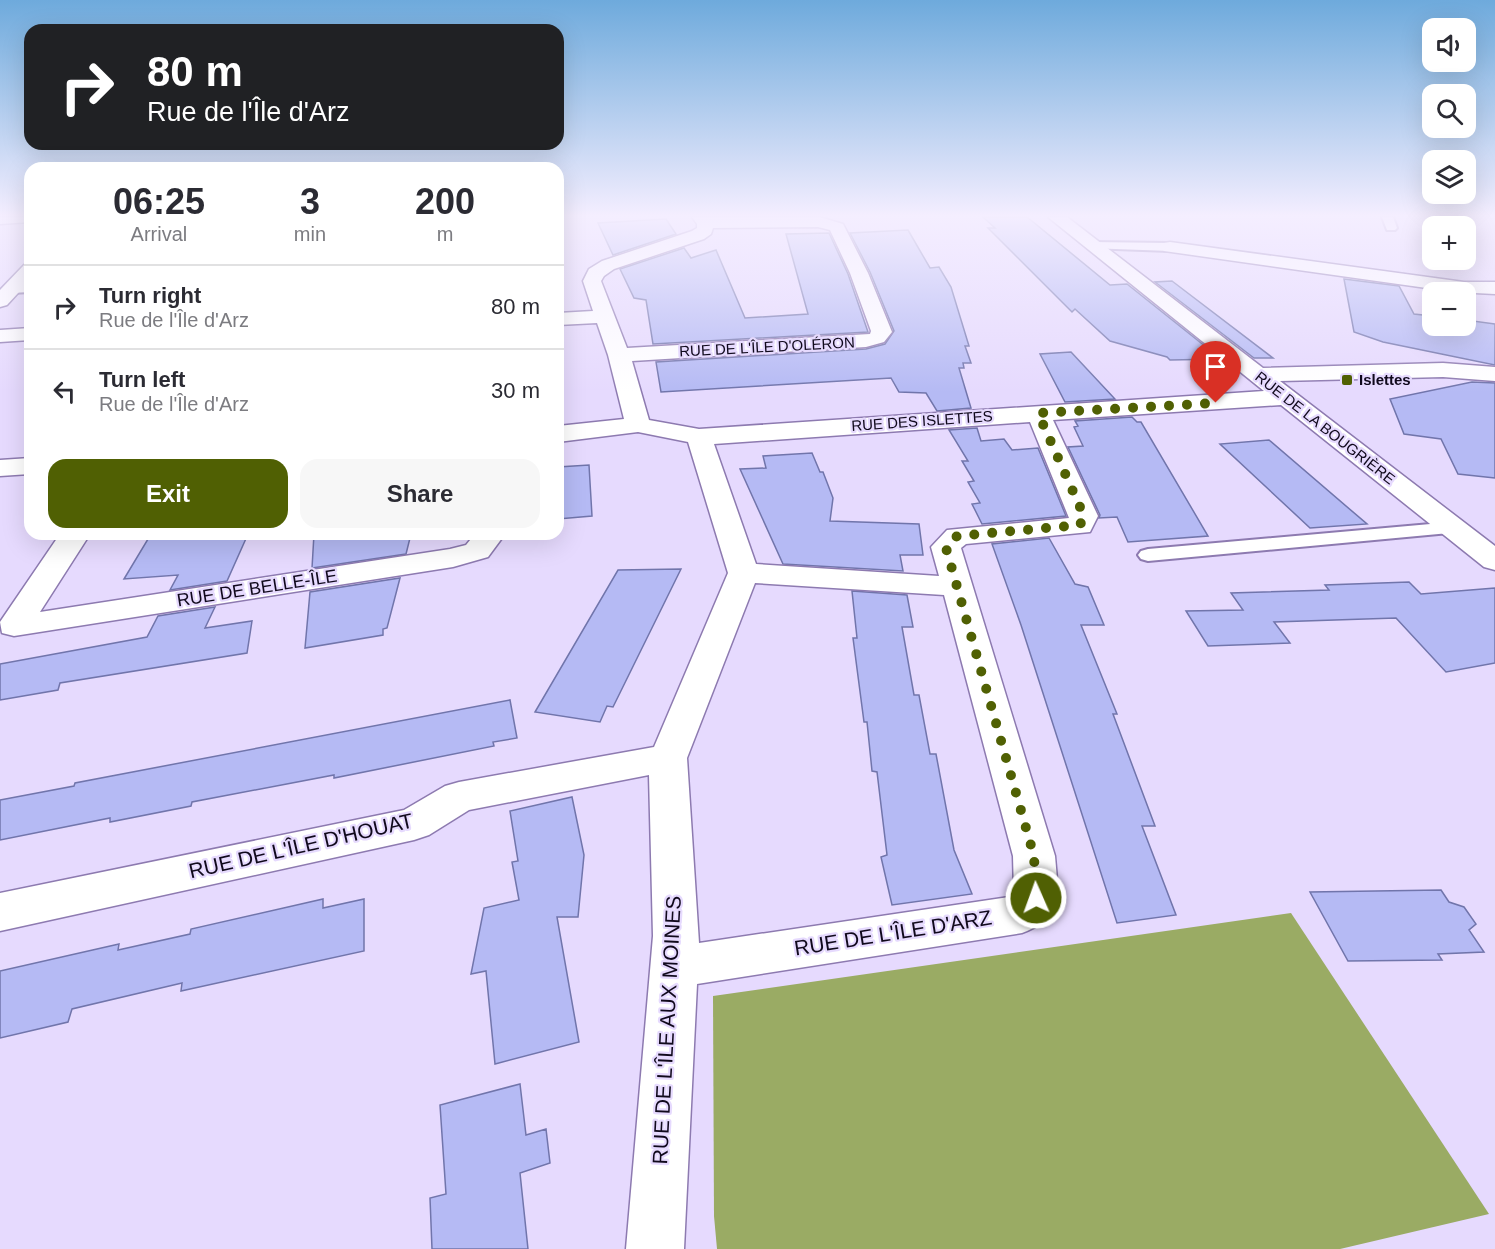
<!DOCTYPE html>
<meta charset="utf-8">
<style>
:root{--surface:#fff;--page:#f7f7f7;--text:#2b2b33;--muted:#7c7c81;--line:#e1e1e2;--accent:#506003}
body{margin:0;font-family:Arial,sans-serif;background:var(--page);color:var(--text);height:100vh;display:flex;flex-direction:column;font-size:22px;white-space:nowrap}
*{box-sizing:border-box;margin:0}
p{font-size:20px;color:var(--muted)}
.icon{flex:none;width:33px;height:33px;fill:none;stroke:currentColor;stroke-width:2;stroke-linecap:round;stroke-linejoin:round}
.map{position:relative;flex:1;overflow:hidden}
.details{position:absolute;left:24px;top:162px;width:540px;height:378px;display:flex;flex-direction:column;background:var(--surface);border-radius:18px;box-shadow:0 6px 24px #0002}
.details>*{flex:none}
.guide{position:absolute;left:24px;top:24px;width:540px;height:126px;border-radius:18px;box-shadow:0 6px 24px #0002;background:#202124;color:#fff;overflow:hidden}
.tools{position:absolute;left:1422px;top:18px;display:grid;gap:12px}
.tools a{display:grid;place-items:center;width:54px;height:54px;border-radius:12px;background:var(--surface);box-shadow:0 6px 24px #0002;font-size:30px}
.pin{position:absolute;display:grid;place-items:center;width:51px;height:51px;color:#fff;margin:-62px -26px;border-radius:50% 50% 50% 0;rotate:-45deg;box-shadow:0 0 6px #0007}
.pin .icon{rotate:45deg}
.me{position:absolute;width:66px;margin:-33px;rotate:358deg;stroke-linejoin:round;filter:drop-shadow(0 0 4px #0008)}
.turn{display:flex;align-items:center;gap:21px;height:126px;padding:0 24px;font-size:27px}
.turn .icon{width:78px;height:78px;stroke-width:2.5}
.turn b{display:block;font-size:42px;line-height:51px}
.eta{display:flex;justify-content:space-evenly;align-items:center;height:102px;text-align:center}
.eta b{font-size:36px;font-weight:600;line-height:42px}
.action{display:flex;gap:12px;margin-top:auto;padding:12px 24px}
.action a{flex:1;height:69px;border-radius:18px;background:var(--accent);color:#fff;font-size:24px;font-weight:600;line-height:69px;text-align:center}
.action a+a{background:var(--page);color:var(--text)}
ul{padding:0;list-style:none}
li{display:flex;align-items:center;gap:18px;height:84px;padding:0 24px;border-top:2px solid var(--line)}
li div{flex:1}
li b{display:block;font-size:22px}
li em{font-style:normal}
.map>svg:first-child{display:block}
.forest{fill:#9aab64}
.building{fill:#b5baf4;stroke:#7175ab;stroke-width:1.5}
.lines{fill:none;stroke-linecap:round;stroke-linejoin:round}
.service-casing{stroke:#8d7ab0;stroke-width:4}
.minor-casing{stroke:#8d7ab0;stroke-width:3}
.service{fill:#fff;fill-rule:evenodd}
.minor{fill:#fff;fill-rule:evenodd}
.route{stroke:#506003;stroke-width:10;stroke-dasharray:0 18}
.poi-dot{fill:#506003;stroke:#e6dafe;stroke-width:2}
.labels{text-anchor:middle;stroke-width:4.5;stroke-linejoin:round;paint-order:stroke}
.far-street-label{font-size:15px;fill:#10091c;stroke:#e6dafe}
.far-poi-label{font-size:15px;font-weight:bold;fill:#10091c;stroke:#e6dafe;text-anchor:start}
.street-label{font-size:18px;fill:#10091c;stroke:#e6dafe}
.near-street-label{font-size:21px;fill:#10091c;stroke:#e6dafe}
</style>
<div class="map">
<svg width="1495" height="1249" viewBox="0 0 1495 1249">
<rect width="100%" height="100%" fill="#e6dafe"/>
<path class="forest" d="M 1291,913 L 1489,1214 L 1340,1249 L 717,1249 L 714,1216 L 713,996 Z"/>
<path class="building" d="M 983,217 L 1027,217 L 1110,285 L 1127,284 L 1221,359 L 1170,360 L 1167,357 L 1110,341 L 1075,309 L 1072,312 L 988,228 L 995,228 Z
M 666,219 L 676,234 L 613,255 L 598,223 Z
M 908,230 L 930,268 L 939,267 L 951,287 L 969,346 L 965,346 L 971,363 L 963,363 L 964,368 L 959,368 L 971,408 L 937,411 L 926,393 L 899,392 L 891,378 L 661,392 L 656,362 L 866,349 L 885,344 L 894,331 L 870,272 L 850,233 Z
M 829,233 L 848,274 L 868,332 L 653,344 L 646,300 L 634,298 L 620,269 L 684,248 L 691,258 L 716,250 L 745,318 L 808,314 L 786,234 Z
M 1344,279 L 1399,286 L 1414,314 L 1432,316 L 1432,326 L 1466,326 L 1466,320 L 1495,324 L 1495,365 L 1383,342 L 1354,332 Z
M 1172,281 L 1273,358 L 1254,358 L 1155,282 Z
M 1071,352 L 1115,399 L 1065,402 L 1040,354 Z
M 1472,382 L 1495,383 L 1495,478 L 1458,474 L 1441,439 L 1404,434 L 1390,399 Z
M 1132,417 L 1137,422 L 1141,422 L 1208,536 L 1128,542 L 1117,517 L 1099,518 L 1100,515 L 1068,447 L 1083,446 L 1074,427 L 1078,426 L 1075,421 Z
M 977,428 L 981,441 L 1004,439 L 1012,450 L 1038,448 L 1066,516 L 982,524 L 972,504 L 980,503 L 968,482 L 974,481 L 962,461 L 968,461 L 949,430 Z
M 1269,440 L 1367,524 L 1310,528 L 1220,444 Z
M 812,453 L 820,472 L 823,472 L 833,498 L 830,521 L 919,524 L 923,555 L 900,555 L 903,571 L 783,564 L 740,469 L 766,468 L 763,456 Z
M 589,465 L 592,516 L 558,519 L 558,467 Z
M 151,534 L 248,534 L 227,581 L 170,590 L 178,575 L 124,579 Z
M 314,534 L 411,534 L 406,554 L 312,568 Z
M 1049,538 L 1075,584 L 1088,587 L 1104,625 L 1081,625 L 1117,714 L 1113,714 L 1155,826 L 1142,826 L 1176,915 L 1117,923 L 1021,625 L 992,544 Z
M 681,569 L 613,707 L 607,706 L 600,722 L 535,712 L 618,570 Z
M 400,578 L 387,628 L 383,629 L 383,635 L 305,648 L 310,592 Z
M 1409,582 L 1421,594 L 1495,588 L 1495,663 L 1446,672 L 1396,618 L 1274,622 L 1290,643 L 1208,646 L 1186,611 L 1243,610 L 1231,593 L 1329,590 L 1325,585 Z
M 852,591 L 907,595 L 913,627 L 902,627 L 914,695 L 919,695 L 930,754 L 936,754 L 954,850 L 972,894 L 892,905 L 881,857 L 887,855 L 877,772 L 872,771 L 867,722 L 864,722 L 853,638 L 857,638 Z
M 215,607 L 205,628 L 252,621 L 247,653 L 60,683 L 58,690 L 0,700 L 0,664 L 147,637 L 158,616 Z
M 510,700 L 517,738 L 493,742 L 494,746 L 334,778 L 334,775 L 192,802 L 191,806 L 110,822 L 110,818 L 0,840 L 0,800 L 74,786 L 75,783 Z
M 572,797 L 584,855 L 578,917 L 557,917 L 579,1042 L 495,1064 L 486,971 L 471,974 L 484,908 L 519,900 L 512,862 L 518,861 L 510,811 Z
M 1441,890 L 1449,902 L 1464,907 L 1476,924 L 1469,930 L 1484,952 L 1438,954 L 1442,960 L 1348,961 L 1310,892 Z
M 323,899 L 323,908 L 364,899 L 364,951 L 181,991 L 182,983 L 72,1009 L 68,1022 L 0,1038 L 0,971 L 119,944 L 118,950 L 190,934 L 191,929 Z
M 520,1084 L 526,1135 L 546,1129 L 550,1163 L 520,1173 L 528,1249 L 432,1249 L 430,1198 L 446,1194 L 440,1105 Z"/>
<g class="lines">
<defs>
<path id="service" d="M 1382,217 L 1393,217 L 1397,228 L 1395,230 L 1387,230 Z
M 1092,242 L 1170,243 L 1176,247 L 1170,251 L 1088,248 L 1088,244 Z
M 30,284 L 30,292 L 11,293 L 5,289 L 11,285 Z
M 1453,522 L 1460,524 L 1463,528 L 1460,532 L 1148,561 L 1141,559 L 1138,555 L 1141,551 L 1148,549 Z"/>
<path id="minor" d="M 0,217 L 30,217 L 30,222 L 0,224 Z
M 692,217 L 819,217 L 843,224 L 868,273 L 892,332 L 884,342 L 866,347 L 632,361 L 649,420 L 699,429 L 1264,391 L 1048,217 L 1067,217 L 1263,368 L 1443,363 L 1495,367 L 1495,381 L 1443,377 L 1280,381 L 1495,546 L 1495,570 L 1484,567 L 1281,405 L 1053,420 L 1098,516 L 1090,532 L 966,544 L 961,548 L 1055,856 C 1058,893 1064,918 1022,933 L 697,984 L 684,1249 L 626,1249 L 653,936 L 649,775 L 469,810 L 429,835 L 414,840 L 0,931 L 0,893 L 404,810 L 445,786 L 459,782 L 654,747 L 728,573 L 688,442 L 638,432 L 558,442 L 558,426 L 624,419 L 608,355 L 597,323 L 558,325 L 558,313 L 593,311 L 583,281 L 589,269 L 602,261 L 692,231 L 697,228 L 697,224 ZM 818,227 L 830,230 L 850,273 L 871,331 L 870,334 L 627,348 L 601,281 L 604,276 L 614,269 L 704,239 L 711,234 L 713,228 ZM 1030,422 L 1069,518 L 947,530 L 931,547 L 939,576 L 756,564 L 714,444 ZM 755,583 L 944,595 L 1013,856 L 1014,892 L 1009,897 L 699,943 L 687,758 Z
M 1170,242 L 1464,282 L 1495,282 L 1495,294 L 1455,292 L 1164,251 L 1161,247 L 1164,243 Z
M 30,264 L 30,280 L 7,305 L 0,307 L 0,290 L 24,265 Z
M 30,328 L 30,340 L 0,342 L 0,330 Z
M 30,458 L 30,474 L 0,476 L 0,460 Z
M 60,534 L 90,534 L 40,612 L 450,549 L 466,545 L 475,534 L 505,534 L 488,557 L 453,567 L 14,636 L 2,633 L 0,622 Z"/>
</defs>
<use href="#service" class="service-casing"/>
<use href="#minor" class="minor-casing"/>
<use href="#service" class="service"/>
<use href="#minor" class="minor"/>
</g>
<linearGradient id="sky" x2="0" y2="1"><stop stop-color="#6eaadc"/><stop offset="0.55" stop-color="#f4eeff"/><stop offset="1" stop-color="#f4eeff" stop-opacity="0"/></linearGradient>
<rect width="1495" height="392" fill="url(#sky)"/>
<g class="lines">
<path class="route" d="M 1036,898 L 1034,856 L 946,548 L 957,536 L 1080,525 L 1084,516 L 1038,413 L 1216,403"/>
</g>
<rect class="poi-dot" x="1341" y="374" width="12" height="12" rx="3"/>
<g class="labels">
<g class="far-street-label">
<text transform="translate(767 347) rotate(-3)" y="5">RUE DE L'ÎLE D'OLÉRON</text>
<text transform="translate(922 421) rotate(-4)" y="5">RUE DES ISLETTES</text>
<text transform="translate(1325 428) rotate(38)" y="5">RUE DE LA BOUGRIÈRE</text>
</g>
<g class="far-poi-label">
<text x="1359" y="385">Islettes</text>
</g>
<g class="street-label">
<text transform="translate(257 588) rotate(-9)" y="6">RUE DE BELLE-ÎLE</text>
</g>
<g class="near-street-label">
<text transform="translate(301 846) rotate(-13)" y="7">RUE DE L'ÎLE D'HOUAT</text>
<text transform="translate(893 933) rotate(-9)" y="7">RUE DE L'ÎLE D'ARZ</text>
<text transform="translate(667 1030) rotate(-87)" y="7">RUE DE L'ÎLE AUX MOINES</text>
</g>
</g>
</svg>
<div class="tools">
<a><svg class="icon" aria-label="sound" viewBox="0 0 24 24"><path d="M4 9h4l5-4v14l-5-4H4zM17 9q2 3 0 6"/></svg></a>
<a><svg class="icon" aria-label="search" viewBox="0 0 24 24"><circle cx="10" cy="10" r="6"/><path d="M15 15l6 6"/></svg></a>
<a><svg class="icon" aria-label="layers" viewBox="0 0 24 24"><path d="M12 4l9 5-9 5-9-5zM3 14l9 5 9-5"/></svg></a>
<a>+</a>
<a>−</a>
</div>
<div class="pin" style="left:1216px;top:403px;background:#d93025"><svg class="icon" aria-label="arrive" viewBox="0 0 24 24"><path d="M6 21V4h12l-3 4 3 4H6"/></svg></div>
<svg class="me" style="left:1036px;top:898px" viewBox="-20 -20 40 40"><circle r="17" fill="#506003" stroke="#fff" stroke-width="3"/><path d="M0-11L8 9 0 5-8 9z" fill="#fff"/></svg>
<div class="guide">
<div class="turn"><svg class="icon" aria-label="right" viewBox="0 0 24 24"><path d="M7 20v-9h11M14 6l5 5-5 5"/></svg><div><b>80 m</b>Rue de l'Île d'Arz</div></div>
</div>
<section class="details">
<div class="eta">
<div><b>06:25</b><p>Arrival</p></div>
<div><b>3</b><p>min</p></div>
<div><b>200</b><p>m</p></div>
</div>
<ul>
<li><svg class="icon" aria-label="right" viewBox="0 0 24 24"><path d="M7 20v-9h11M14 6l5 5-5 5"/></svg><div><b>Turn right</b><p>Rue de l'Île d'Arz</p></div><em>80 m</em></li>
<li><svg class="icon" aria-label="left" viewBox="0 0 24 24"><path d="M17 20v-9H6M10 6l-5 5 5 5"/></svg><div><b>Turn left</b><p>Rue de l'Île d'Arz</p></div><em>30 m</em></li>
</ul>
<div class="action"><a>Exit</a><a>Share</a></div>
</section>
</div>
